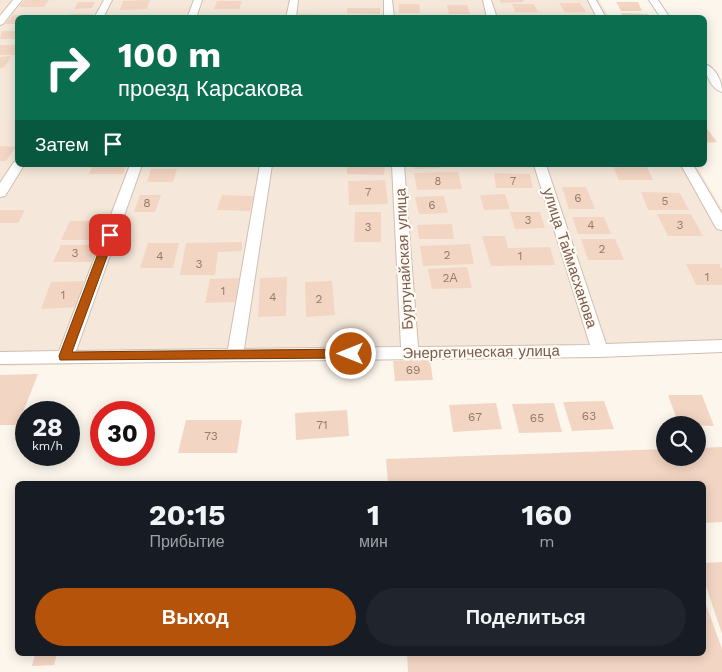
<!DOCTYPE html>
<html lang="ru">
<meta charset="utf-8">
<style>
:root{--surface:#171b24;--page:#20242c;--text:#f1f3f6;--muted:#9ea1a6;--accent:#b45309}
body{margin:0;font-family:"Work Sans",sans-serif;background:var(--page);color:var(--text);height:100vh;display:flex;flex-direction:column;font-size:19px;white-space:nowrap}
*{box-sizing:border-box;margin:0}
p{font-size:16px;color:var(--muted)}
.icon{flex:none;width:28px;height:28px;fill:none;stroke:currentColor;stroke-width:2;stroke-linecap:round;stroke-linejoin:round}
.map{position:relative;flex:1;overflow:hidden}
.sheet{position:absolute;left:15px;top:481px;width:691px;height:175px;display:flex;flex-direction:column;background:var(--surface);border-radius:8px;box-shadow:0 2px 12px #0003}
.sheet>*{flex:none}
.top-card{position:absolute;left:15px;top:15px;width:692px;height:152px;border-radius:8px;box-shadow:0 2px 12px #0003;background:#0b6e4f;color:#fff;overflow:hidden}
.buttons{position:absolute;left:656px;top:416px;display:grid;gap:10px}
.buttons a{display:grid;place-items:center;width:50px;height:50px;border-radius:50%;background:var(--surface);box-shadow:0 2px 12px #0003;font-size:25px}
.speed{position:absolute;left:15px;top:401px;display:flex;gap:10px;font-size:25px;font-weight:700;text-align:center}
.speed>*{display:grid;place-content:center;width:65px;height:65px;border-radius:50%;background:var(--surface);box-shadow:0 2px 12px #0003;line-height:1}
.speed small{font-size:12px;font-weight:400}
.speed .limit{border:8px solid #d22;background:#fff;color:#111}
.pin{position:absolute;display:grid;place-items:center;width:42px;height:42px;color:#fff;margin:-21px;border-radius:10px;box-shadow:0 2px 8px #0006}
.me{position:absolute;width:55px;margin:-28px;rotate:270deg;stroke-linejoin:round;filter:drop-shadow(0 0 4px #0008)}
.turn{display:flex;align-items:center;gap:18px;height:105px;padding:0 20px;font-size:22px}
.turn .icon{width:65px;height:65px;stroke-width:2.5}
.turn b{display:block;font-size:35px;line-height:42px}
.then{display:flex;align-items:center;height:48px;padding:0 20px;background:#0003;gap:10px;font-size:19px}
.eta{display:flex;justify-content:space-evenly;align-items:center;height:85px;text-align:center}
.eta b{font-size:30px;font-weight:700;line-height:35px}
.button{display:flex;gap:10px;margin-top:auto;padding:10px 20px}
.button a{flex:1;height:58px;border-radius:30px;background:var(--accent);color:#fff;font-size:20px;font-weight:700;line-height:58px;text-align:center}
.button a+a{background:var(--page);color:var(--text)}
.map>svg:first-child{display:block}
.residential{fill:#f5e8da}
.building{fill:#f3d5c3}
.lines{fill:none;stroke-linecap:round;stroke-linejoin:round}
.street-casing{stroke:#d1beb0;stroke-width:2}
.street{fill:#fff;fill-rule:evenodd}
.route{fill:#b45309;stroke:#753606}
.labels{text-anchor:middle;stroke-width:4.5;stroke-linejoin:round;paint-order:stroke}
.far-number-label{font-size:11px;fill:#987a6a}
.number-label{font-size:12px;fill:#987a6a}
.street-label{font-size:15px;fill:#7a5c4d;stroke:#fffaf3}
</style>
<div class="map">
<svg width="722" height="672" viewBox="0 0 722 672">
<rect width="100%" height="100%" fill="#fdf6ec"/>
<path class="residential" d="M 0,0 L 599,0 L 609,17 L 18,18 L 18,165 L 696,165 L 722,209 L 722,351 L 0,366 Z"/>
<path class="building" d="M 25,0 L 49,0 L 44,7 L 19,7 Z
M 150,0 L 147,9 L 120,10 L 123,1 Z
M 500,0 L 523,0 L 524,2 L 501,3 Z
M 217,1 L 242,1 L 239,9 L 214,9 Z
M 78,2 L 95,2 L 92,8 L 74,9 Z
M 616,2 L 638,2 L 642,11 L 621,11 Z
M 559,3 L 580,3 L 586,12 L 565,12 Z
M 399,4 L 419,4 L 420,13 L 399,13 Z
M 512,4 L 534,4 L 538,12 L 515,12 Z
M 447,5 L 467,5 L 470,14 L 449,14 Z
M 347,8 L 380,8 L 380,14 L 347,13 Z
M 621,13 L 648,14 L 650,18 L 623,18 Z
M 71,14 L 93,14 L 91,18 L 69,18 Z
M 300,14 L 329,15 L 329,18 L 300,18 Z
M 13,15 L 38,15 L 36,18 L 18,18 L 18,24 L 5,24 Z
M 164,15 L 186,15 L 185,18 L 163,18 Z
M 2,31 L 18,31 L 18,39 L 0,39 Z
M 0,45 L 18,45 L 18,55 L 0,55 Z
M 11,56 L 5,67 L 0,68 L 0,57 Z
M 705,126 L 717,142 L 705,143 Z
M 0,146 L 16,147 L 6,161 L 0,161 Z
M 93,165 L 126,165 L 123,174 L 89,174 Z
M 347,165 L 385,165 L 384,175 L 347,174 Z
M 414,165 L 440,165 L 441,168 L 415,169 Z
M 612,165 L 646,165 L 653,180 L 619,180 Z
M 151,169 L 177,169 L 173,182 L 147,182 Z
M 458,172 L 462,189 L 417,190 L 414,173 Z
M 494,173 L 530,174 L 533,188 L 496,188 Z
M 385,180 L 388,204 L 349,205 L 348,181 Z
M 562,187 L 586,187 L 595,209 L 569,209 Z
M 641,192 L 680,193 L 689,210 L 648,210 Z
M 505,194 L 510,209 L 484,210 L 480,195 Z
M 140,195 L 161,195 L 155,212 L 134,212 Z
M 222,195 L 254,196 L 250,211 L 217,210 Z
M 444,196 L 448,213 L 419,214 L 415,197 Z
M 0,210 L 25,210 L 18,223 L 0,223 Z
M 355,212 L 381,212 L 381,242 L 354,242 Z
M 510,212 L 540,212 L 545,228 L 515,229 Z
M 657,214 L 691,214 L 703,236 L 668,236 Z
M 572,217 L 604,217 L 611,234 L 578,234 Z
M 70,221 L 103,221 L 95,240 L 61,240 Z
M 452,224 L 454,239 L 419,239 L 417,225 Z
M 482,236 L 505,236 L 508,248 L 550,247 L 555,265 L 491,266 Z
M 581,239 L 615,239 L 624,260 L 588,260 Z
M 242,242 L 242,251 L 218,252 L 215,275 L 180,275 L 186,243 Z
M 148,243 L 179,243 L 173,268 L 140,268 Z
M 470,244 L 474,264 L 423,266 L 420,246 Z
M 61,245 L 97,245 L 91,262 L 53,262 Z
M 686,264 L 719,264 L 722,269 L 722,285 L 696,285 Z
M 467,267 L 472,288 L 432,289 L 428,269 Z
M 287,277 L 286,316 L 258,317 L 260,278 Z
M 239,278 L 235,302 L 205,303 L 210,279 Z
M 84,281 L 76,307 L 41,309 L 51,282 Z
M 332,281 L 335,315 L 306,317 L 305,282 Z
M 430,360 L 433,380 L 395,381 L 393,361 Z
M 38,374 L 18,425 L 0,425 L 0,375 Z
M 668,395 L 702,395 L 714,426 L 679,425 Z
M 604,401 L 614,429 L 572,431 L 563,402 Z
M 496,403 L 502,429 L 453,432 L 449,405 Z
M 554,403 L 562,432 L 519,433 L 512,404 Z
M 347,410 L 349,436 L 296,440 L 295,413 Z
M 186,420 L 242,420 L 237,453 L 178,453 Z
M 722,447 L 722,522 L 704,523 L 704,484 L 388,484 L 386,459 L 665,449 L 665,458 L 698,458 L 698,448 Z
M 722,562 L 722,634 L 704,580 L 704,563 Z
M 704,599 L 722,649 L 722,672 L 408,672 L 407,654 L 704,654 Z
M 35,654 L 57,654 L 54,665 L 32,666 Z"/>
<g class="lines">
<defs>
<path id="street" d="M 13,0 L 22,0 L 3,24 L 0,25 L 0,16 Z
M 104,0 L 112,0 L 103,18 L 94,18 Z
M 194,0 L 202,0 L 196,18 L 187,18 Z
M 290,0 L 298,0 L 296,18 L 286,18 Z
M 384,0 L 392,0 L 394,18 L 384,18 Z
M 483,0 L 491,0 L 497,18 L 487,18 Z
M 588,0 L 596,0 L 606,18 L 597,18 Z
M 649,0 L 658,0 L 670,18 L 661,18 Z
M 705,64 C 716,68 722,81 722,92 C 711,89 705,74 705,64 Z
M 18,161 L 18,165 L 24,165 L 5,196 L 0,197 L 0,183 L 14,162 Z
M 130,165 L 142,165 L 76,351 L 228,349 L 260,165 L 272,165 L 244,349 L 401,347 L 392,165 L 404,165 L 418,347 L 590,345 L 534,165 L 546,165 L 606,344 L 722,340 L 722,352 L 600,357 L 0,364 L 0,352 L 59,351 Z
M 681,165 L 693,165 L 722,214 L 722,230 L 717,229 L 715,226 Z"/>
</defs>
<use href="#street" class="street-casing"/>
<use href="#street" class="street"/>
</g>
<path class="route" d="M 110,231 L 115,235 L 72,352 L 351,349 L 357,354 L 351,358 L 60,360 L 59,356 L 105,235 Z"/>
<g class="labels">
<g class="far-number-label">
<text x="438" y="185">8</text>
<text x="513" y="185">7</text>
</g>
<g class="number-label">
<text x="368" y="196">7</text>
<text x="578" y="202">6</text>
<text x="665" y="205">5</text>
<text x="147" y="207">8</text>
<text x="432" y="209">6</text>
<text x="528" y="224">3</text>
<text x="591" y="229">4</text>
<text x="680" y="229">3</text>
<text x="368" y="231">3</text>
<text x="602" y="253">2</text>
<text x="75" y="257">3</text>
<text x="447" y="259">2</text>
<text x="160" y="260">4</text>
<text x="520" y="260">1</text>
<text x="199" y="268">3</text>
<text x="707" y="281">1</text>
<text x="450" y="282">2А</text>
<text x="223" y="295">1</text>
<text x="63" y="299">1</text>
<text x="273" y="301">4</text>
<text x="319" y="303">2</text>
<text x="413" y="374">69</text>
<text x="589" y="420">63</text>
<text x="475" y="421">67</text>
<text x="537" y="422">65</text>
<text x="322" y="429">71</text>
<text x="211" y="440">73</text>
</g>
<g class="street-label">
<text transform="translate(570 258) rotate(72)" y="5">улица Таймасханова</text>
<text transform="translate(404 259) rotate(-93)" y="5">Буртунайская улица</text>
<text transform="translate(481 352) rotate(-1)" y="5">Энергетическая улица</text>
</g>
</g>
</svg>
<div class="buttons">
<a><svg class="icon" aria-label="search" viewBox="0 0 24 24"><circle cx="10" cy="10" r="6"/><path d="M15 15l6 6"/></svg></a>
</div>
<div class="speed"><div>28<small>km/h</small></div><div class="limit">30</div></div>
<div class="pin" style="left:110px;top:235px;background:#d93025"><svg class="icon" aria-label="arrive" viewBox="0 0 24 24"><path d="M6 21V4h12l-3 4 3 4H6"/></svg></div>
<svg class="me" style="left:351px;top:354px" viewBox="-20 -20 40 40"><circle r="17" fill="#b45309" stroke="#fff" stroke-width="3"/><path d="M0-11L8 9 0 5-8 9z" fill="#fff"/></svg>
<div class="top-card">
<div class="turn"><svg class="icon" aria-label="right" viewBox="0 0 24 24"><path d="M7 20v-9h11M14 6l5 5-5 5"/></svg><div><b>100 m</b>проезд Карсакова</div></div>
<div class="then">Затем<svg class="icon" aria-label="arrive" viewBox="0 0 24 24"><path d="M6 21V4h12l-3 4 3 4H6"/></svg></div>
</div>
<section class="sheet">
<div class="eta">
<div><b>20:15</b><p>Прибытие</p></div>
<div><b>1</b><p>мин</p></div>
<div><b>160</b><p>m</p></div>
</div>
<div class="button"><a>Выход</a><a>Поделиться</a></div>
</section>
</div>
